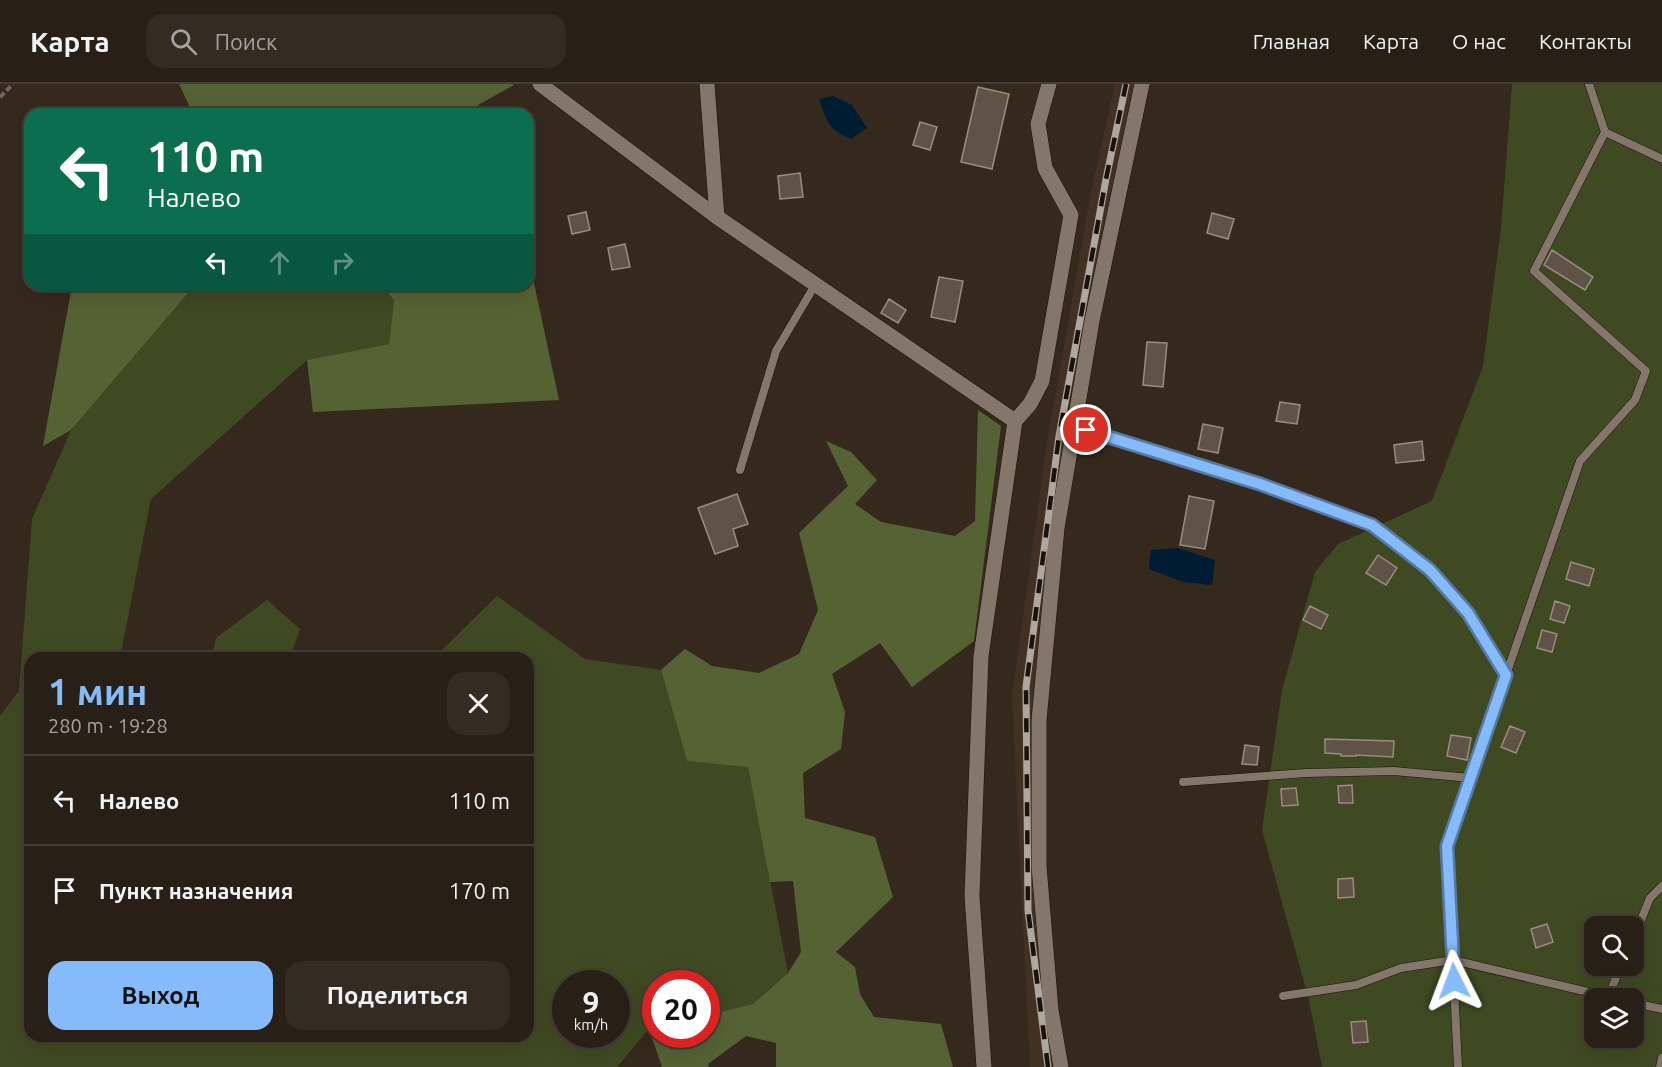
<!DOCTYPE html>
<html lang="ru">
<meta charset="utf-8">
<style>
:root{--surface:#281f16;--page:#342c23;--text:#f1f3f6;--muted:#a5a2a1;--line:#443d35;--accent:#85bbfb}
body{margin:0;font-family:Ubuntu,sans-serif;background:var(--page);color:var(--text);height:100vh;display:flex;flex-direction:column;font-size:22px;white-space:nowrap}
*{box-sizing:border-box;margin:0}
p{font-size:20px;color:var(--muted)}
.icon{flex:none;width:33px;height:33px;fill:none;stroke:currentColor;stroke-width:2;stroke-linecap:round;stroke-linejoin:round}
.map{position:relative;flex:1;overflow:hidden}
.sheet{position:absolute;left:24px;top:568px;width:510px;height:390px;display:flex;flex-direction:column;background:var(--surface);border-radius:18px;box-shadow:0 6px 24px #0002,0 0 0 2px var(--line)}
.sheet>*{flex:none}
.top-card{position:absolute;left:24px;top:24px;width:510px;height:183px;border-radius:18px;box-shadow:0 6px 24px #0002,0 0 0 2px var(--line);background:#0b6e4f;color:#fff;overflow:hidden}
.controls{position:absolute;left:1584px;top:832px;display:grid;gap:12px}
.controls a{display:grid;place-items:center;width:60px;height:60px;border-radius:12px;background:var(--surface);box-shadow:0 6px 24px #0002,0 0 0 2px var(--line);font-size:30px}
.speed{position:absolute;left:552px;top:886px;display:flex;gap:12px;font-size:30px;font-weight:700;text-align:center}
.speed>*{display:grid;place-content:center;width:78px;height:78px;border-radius:50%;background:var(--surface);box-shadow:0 6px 24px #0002,0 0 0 2px var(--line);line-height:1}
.speed small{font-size:15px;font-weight:400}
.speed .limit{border:9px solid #d22;background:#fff;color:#111}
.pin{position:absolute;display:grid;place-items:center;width:51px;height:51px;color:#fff;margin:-26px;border:3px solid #fff;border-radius:50%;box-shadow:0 2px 6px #0007}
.me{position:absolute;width:66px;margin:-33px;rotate:357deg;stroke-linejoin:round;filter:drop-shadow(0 0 4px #0008)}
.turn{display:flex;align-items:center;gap:21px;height:126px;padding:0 24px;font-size:27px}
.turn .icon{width:78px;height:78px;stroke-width:2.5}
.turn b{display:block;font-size:42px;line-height:51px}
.lanes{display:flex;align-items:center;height:57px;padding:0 24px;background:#0003;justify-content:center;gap:30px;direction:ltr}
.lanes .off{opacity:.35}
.round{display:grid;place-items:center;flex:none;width:63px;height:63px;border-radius:18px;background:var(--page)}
.overview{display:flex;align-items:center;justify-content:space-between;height:102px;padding:0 24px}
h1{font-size:36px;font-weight:700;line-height:45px;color:var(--accent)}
.action{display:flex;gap:12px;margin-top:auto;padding:12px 24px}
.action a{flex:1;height:69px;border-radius:18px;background:var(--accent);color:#111;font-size:24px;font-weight:700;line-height:69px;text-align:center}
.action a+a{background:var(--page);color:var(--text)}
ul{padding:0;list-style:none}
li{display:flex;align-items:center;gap:18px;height:90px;padding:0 24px;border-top:2px solid var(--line)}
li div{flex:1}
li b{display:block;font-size:22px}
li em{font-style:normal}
header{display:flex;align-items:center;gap:36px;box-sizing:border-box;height:84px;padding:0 30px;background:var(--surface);border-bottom:2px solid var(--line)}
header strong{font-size:28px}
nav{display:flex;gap:33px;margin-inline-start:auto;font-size:21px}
.search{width:420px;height:54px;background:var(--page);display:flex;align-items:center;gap:15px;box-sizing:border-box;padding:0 21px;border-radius:18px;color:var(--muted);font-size:22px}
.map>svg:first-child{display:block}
.built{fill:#423123}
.green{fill:#3f4a22;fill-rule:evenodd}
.forest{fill:#556334}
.water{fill:#001c32}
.building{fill:#5f5246;stroke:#9b8c7f;stroke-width:1.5}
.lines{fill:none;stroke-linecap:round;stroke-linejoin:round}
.service-casing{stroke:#1c1107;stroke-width:9}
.minor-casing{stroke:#1c1107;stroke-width:16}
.path{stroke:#72675e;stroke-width:4;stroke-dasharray:6 3;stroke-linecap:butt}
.service{stroke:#84766a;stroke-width:8}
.minor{stroke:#84766a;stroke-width:15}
.rail-casing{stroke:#afa69e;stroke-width:7}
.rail{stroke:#18130e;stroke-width:4.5;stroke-dasharray:14;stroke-linecap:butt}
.route-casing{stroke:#567aa3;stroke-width:15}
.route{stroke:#85bbfb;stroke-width:10}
</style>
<header>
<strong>Карта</strong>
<div class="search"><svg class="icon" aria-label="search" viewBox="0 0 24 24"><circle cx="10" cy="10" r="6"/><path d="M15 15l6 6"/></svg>Поиск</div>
<nav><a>Главная</a><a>Карта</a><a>О нас</a><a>Контакты</a></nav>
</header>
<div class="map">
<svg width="1662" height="983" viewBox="0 0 1662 983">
<rect width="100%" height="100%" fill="#35291e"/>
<path class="built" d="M 1115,0 L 1139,0 L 1067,352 L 1034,603 L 1033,781 L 1056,983 L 1030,983 L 1012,613 L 1047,359 L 1092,103 Z"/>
<path class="green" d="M 1512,0 L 1662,0 L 1662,983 L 1322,983 L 1309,916 L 1262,746 L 1282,606 L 1315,488 L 1338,460 L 1432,417 L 1483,282 L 1501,144 ZM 1594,843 L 1634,843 L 1634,882 L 1594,882 ZM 1594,915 L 1634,915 L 1634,954 L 1594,954 Z
M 195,201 L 383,201 L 394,217 L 389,260 L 307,276 L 151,415 L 120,574 L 30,574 L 30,952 L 528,952 L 528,574 L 434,574 L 497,512 L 585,575 L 661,586 L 687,677 L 748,682 L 788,889 L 753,920 L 707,931 L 706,900 L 656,900 L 655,943 L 649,945 L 617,983 L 0,983 L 0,632 L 19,607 L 32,435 L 71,346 ZM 566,900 L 616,900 L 616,951 L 566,951 Z
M 267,516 L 300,545 L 290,574 L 211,574 L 216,554 Z"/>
<path class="forest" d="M 179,0 L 513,0 L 514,1 L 478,21 L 479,30 L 193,30 Z
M 528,171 L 559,316 L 313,328 L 307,276 L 389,260 L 394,217 L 383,201 L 528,201 Z
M 72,201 L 195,201 L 71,346 L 43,362 Z
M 978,326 L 1001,342 L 974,557 L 912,603 L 880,559 L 832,590 L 845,628 L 841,665 L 803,689 L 805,734 L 875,753 L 893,813 L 836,868 L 855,883 L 860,910 L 874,933 L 941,940 L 953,983 L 776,983 L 776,959 L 746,952 L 708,980 L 709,983 L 662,983 L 649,945 L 655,943 L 656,951 L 706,951 L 707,931 L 753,920 L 788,889 L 801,868 L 793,797 L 770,798 L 748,683 L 687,677 L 661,586 L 685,565 L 712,582 L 759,589 L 799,570 L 818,526 L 799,449 L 848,402 L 826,357 L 851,368 L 877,396 L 855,420 L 881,438 L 955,452 L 975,437 Z"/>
<path class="water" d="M 833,12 L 852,21 L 867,44 L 851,55 C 828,46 827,37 819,15 Z
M 1178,464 L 1215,476 L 1212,501 L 1183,498 L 1149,485 L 1151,466 Z"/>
<path class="building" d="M 978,3 L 1009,10 L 992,85 L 961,78 Z
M 920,38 L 937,43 L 930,66 L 913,61 Z
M 800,89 L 803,113 L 780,115 L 778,92 Z
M 586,128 L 590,146 L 572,150 L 568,132 Z
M 1212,129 L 1234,135 L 1228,155 L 1207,149 Z
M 625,160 L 630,183 L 612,186 L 608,164 Z
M 1552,166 L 1593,193 L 1585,206 L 1544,181 Z
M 939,193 L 963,197 L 955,238 L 931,233 Z
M 889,215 L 906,226 L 898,239 L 881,229 Z
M 1147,258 L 1167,259 L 1163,303 L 1143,301 Z
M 1280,318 L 1300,321 L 1297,340 L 1276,337 Z
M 1203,340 L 1223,344 L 1218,369 L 1198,365 Z
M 1422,357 L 1424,376 L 1396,379 L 1394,361 Z
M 737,410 L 748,440 L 733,445 L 738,462 L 715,470 L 698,424 Z
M 1189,412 L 1214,417 L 1205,465 L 1180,461 Z
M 1378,471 L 1397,484 L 1386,501 L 1366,489 Z
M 1571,478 L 1594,485 L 1589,502 L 1566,495 Z
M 1555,517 L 1570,522 L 1564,539 L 1550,535 Z
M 1310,522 L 1328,531 L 1321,545 L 1303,536 Z
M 1542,546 L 1557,550 L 1552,568 L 1537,564 Z
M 1510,642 L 1525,648 L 1516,669 L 1501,663 Z
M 1451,651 L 1471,654 L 1467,676 L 1447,672 Z
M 1325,655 L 1394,657 L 1393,673 L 1356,671 L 1356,672 L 1341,672 L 1341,670 L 1325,669 Z
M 1245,661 L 1259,663 L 1257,681 L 1242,680 Z
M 1352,701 L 1353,719 L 1339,719 L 1338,702 Z
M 1296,704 L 1298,721 L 1282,722 L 1281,705 Z
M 1353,794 L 1354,813 L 1338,814 L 1338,795 Z
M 1547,840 L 1553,858 L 1536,864 L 1531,845 Z
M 1366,937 L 1368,958 L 1353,959 L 1351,938 Z"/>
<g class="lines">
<defs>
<path id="service" d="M 1589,0 L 1605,48 L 1662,75
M 1086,346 L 1260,400 L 1372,441 L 1430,486 L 1468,529 L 1506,591
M 740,386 L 776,267 L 815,201
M 1183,698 L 1306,689 L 1394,687 L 1471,694
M 1634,853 L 1650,814 L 1662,802
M 1283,912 L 1356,901 L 1401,884 L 1453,876 L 1618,915
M 1608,913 L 1621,882
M 1634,919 L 1662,925
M 1458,983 L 1447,762 L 1580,377 L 1635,316 L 1646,287 L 1534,187 L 1605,48
M 1660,983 L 1662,974"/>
<path id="minor" d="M 540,0 L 717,133 L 1015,337 L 981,572 L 972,812 L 984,983
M 707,0 L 717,133
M 1015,337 L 1030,320 L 1042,297 L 1071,131 L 1045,84 L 1038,40 L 1049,0
M 1061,983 L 1051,926 L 1039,782 L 1039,636 L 1057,444 L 1092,237 L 1142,0"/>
</defs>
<use href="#service" class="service-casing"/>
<use href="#minor" class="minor-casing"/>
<path class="path" d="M 0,13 L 13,0"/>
<use href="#service" class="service"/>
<use href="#minor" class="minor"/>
<defs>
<path id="rail" d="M 1048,983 L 1028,826 L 1026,603 L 1059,352 L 1106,95 L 1126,0"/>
</defs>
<use href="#rail" class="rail-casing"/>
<use href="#rail" class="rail"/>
</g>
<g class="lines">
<defs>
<path id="route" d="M 1086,346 L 1260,400 L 1372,441 L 1430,486 L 1468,529 L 1506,591 L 1447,762 L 1454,897"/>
</defs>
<use href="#route" class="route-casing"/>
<use href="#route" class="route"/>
</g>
</svg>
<div class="controls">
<a><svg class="icon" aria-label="search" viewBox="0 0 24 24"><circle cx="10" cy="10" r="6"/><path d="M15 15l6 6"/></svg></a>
<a><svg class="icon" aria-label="layers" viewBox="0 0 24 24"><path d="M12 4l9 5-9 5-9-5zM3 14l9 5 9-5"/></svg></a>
</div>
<div class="speed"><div>9<small>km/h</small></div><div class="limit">20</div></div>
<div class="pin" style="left:1086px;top:346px;background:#d93025"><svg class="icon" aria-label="arrive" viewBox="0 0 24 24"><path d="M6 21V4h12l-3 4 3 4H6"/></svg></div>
<svg class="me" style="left:1454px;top:897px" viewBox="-20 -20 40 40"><path d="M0-17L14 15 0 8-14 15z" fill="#85bbfb" stroke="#fff" stroke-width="4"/></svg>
<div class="top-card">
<div class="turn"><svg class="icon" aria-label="left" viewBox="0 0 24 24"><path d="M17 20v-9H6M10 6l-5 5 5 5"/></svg><div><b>110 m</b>Налево</div></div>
<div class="lanes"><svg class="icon" aria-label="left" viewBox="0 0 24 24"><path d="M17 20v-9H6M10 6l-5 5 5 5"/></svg><svg class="icon off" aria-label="ahead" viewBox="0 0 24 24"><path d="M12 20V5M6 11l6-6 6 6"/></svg><svg class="icon off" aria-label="right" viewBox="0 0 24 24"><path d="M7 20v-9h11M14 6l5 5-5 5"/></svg></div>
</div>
<section class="sheet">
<div class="overview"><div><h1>1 мин</h1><p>280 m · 19:28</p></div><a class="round"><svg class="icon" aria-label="close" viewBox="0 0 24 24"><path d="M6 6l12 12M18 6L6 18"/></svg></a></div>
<ul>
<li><svg class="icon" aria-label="left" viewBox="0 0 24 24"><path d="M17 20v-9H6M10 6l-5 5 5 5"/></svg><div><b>Налево</b></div><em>110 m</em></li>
<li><svg class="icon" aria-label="arrive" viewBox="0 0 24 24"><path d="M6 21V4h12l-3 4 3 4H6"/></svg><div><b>Пункт назначения</b></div><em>170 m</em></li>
</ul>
<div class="action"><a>Выход</a><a>Поделиться</a></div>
</section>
</div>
